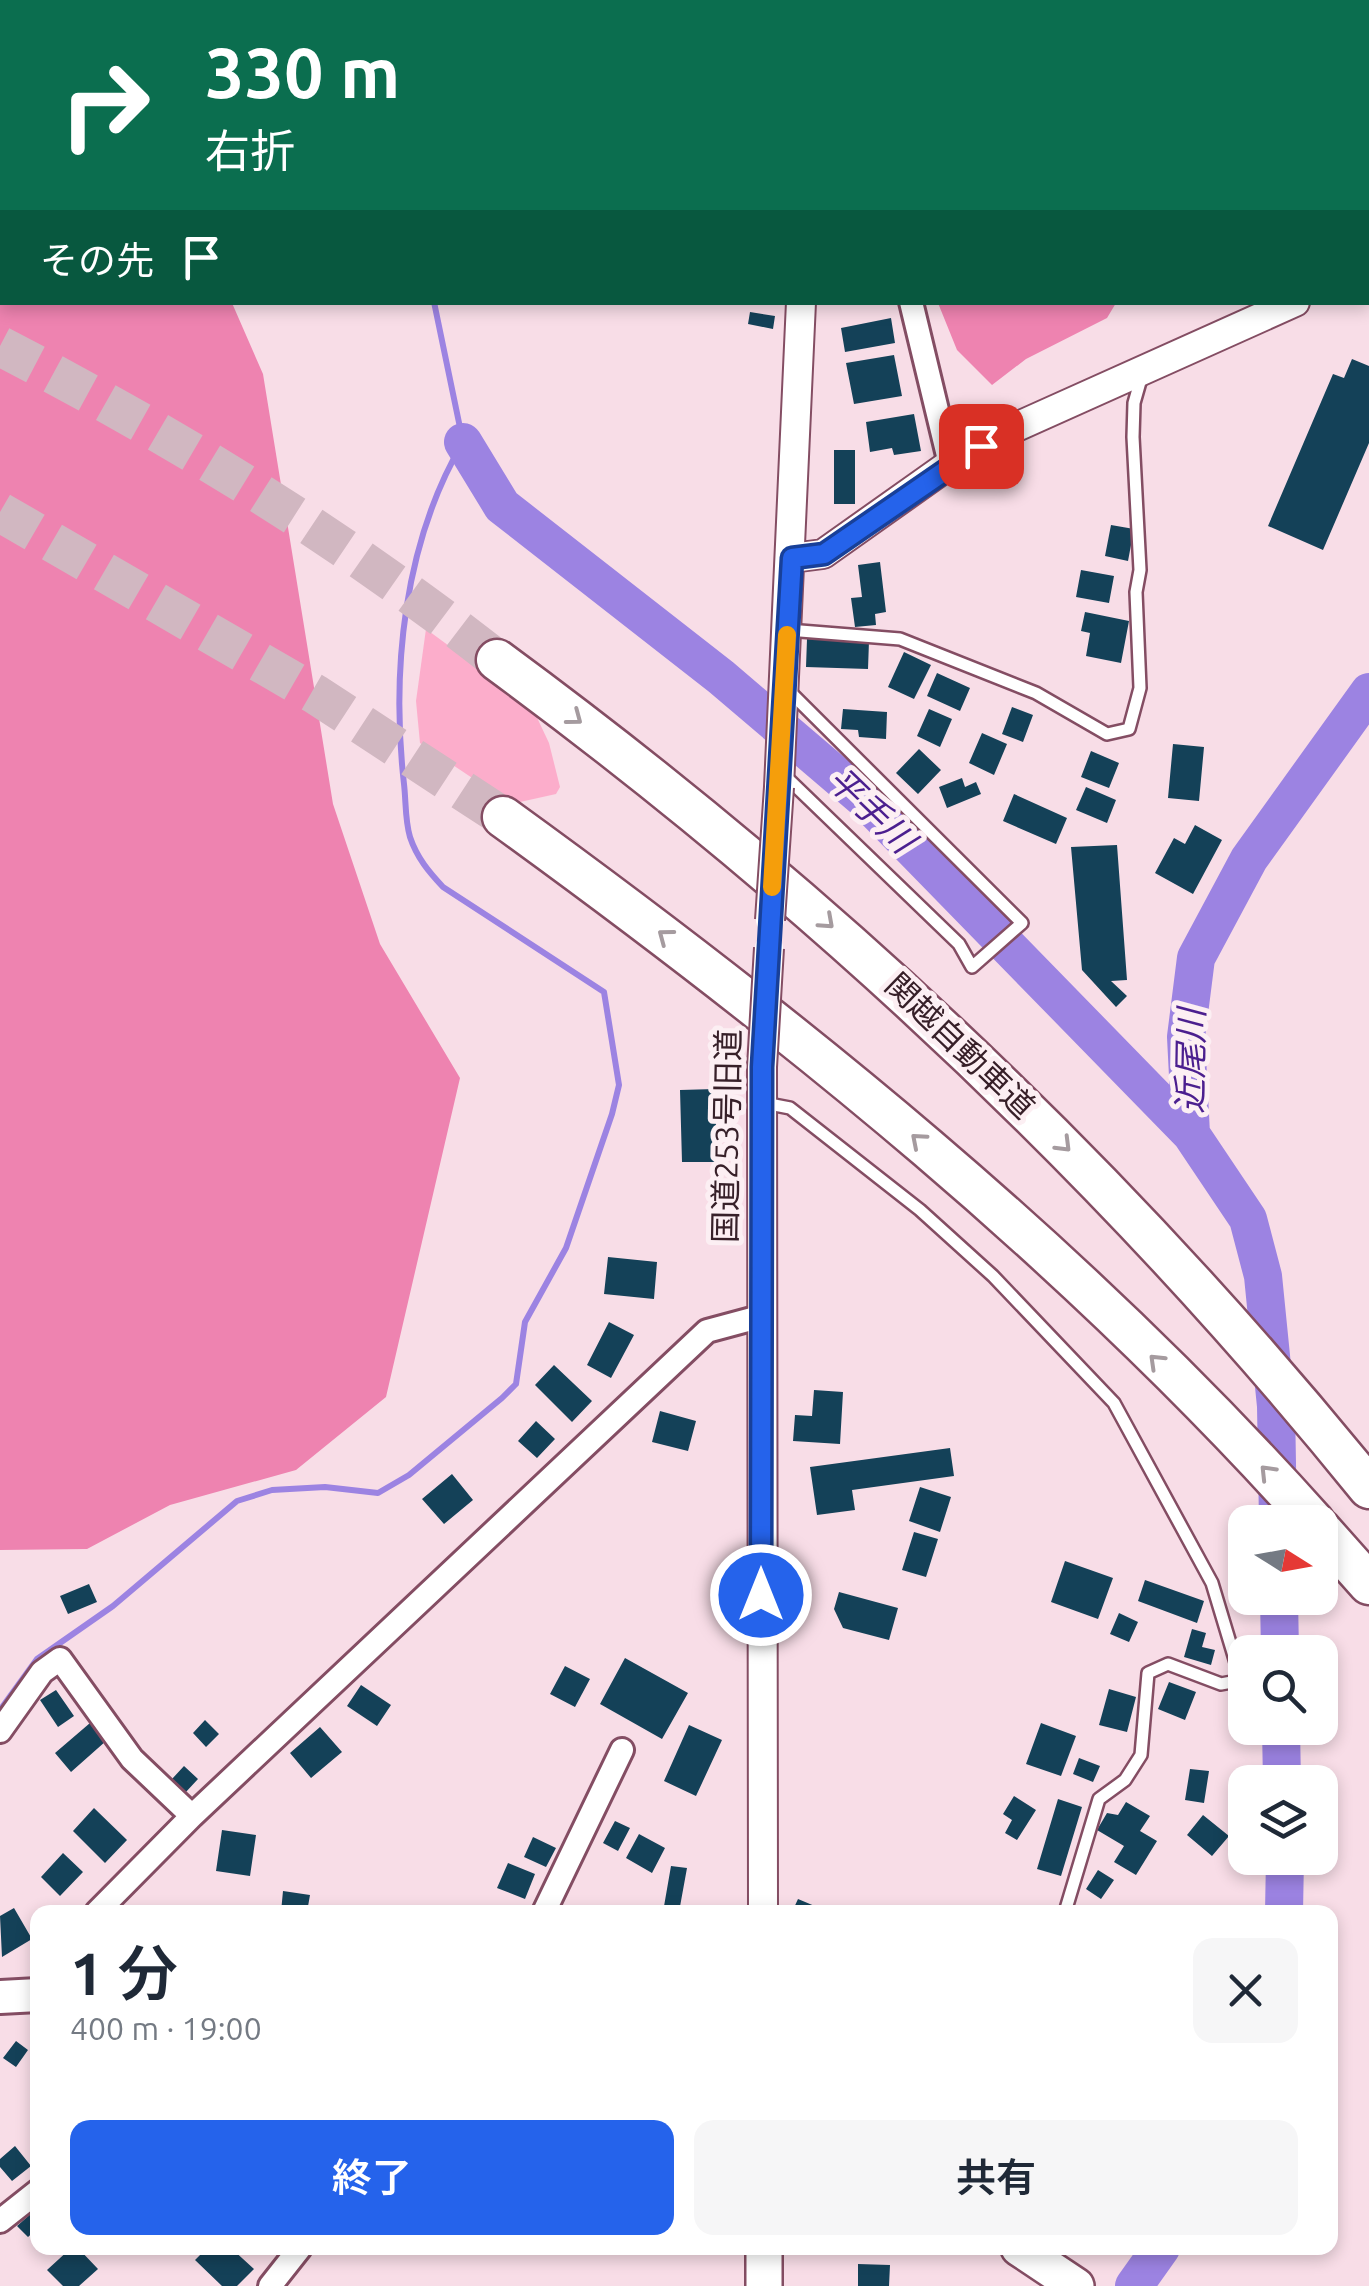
<!DOCTYPE html>
<html lang="ja">
<meta charset="utf-8">
<style>
:root{--surface:#fff;--page:#f6f6f7;--text:#1f2937;--muted:#747a83;--accent:#2563eb}
body{margin:0;font-family:Ubuntu,"Noto Sans JP",sans-serif;background:var(--page);color:var(--text);height:100vh;display:flex;flex-direction:column;font-size:38px;white-space:nowrap}
*{box-sizing:border-box;margin:0}
p{font-size:32px;color:var(--muted)}
.icon{flex:none;width:55px;height:55px;fill:none;stroke:currentColor;stroke-width:2;stroke-linecap:round;stroke-linejoin:round}
.map{position:relative;flex:1;overflow:hidden}
.drawer{position:absolute;left:30px;top:1905px;width:1308px;height:350px;display:flex;flex-direction:column;background:var(--surface);border-radius:20px;box-shadow:0 5px 15px #0003}
.drawer>*{flex:none}
.hud{position:absolute;left:0px;top:0px;width:1370px;height:305px;box-shadow:0 5px 15px #0003;background:#0b6e4f;color:#fff;overflow:hidden}
.needle{width:65px;rotate:101deg}
.controls{position:absolute;left:1228px;top:1505px;display:grid;gap:20px}
.controls a{display:grid;place-items:center;width:110px;height:110px;border-radius:20px;background:var(--surface);box-shadow:0 5px 15px #0003;font-size:50px}
.pin{position:absolute;display:grid;place-items:center;width:85px;height:85px;color:#fff;margin:-42px;border-radius:20px;box-shadow:0 5px 15px #0006}
.me{position:absolute;width:110px;margin:-55px;rotate:0deg;stroke-linejoin:round;filter:drop-shadow(0 0 8px #0008)}
.turn{display:flex;align-items:center;gap:35px;height:210px;padding:0 40px;font-size:45px}
.turn .icon{width:130px;height:130px;stroke-width:2.5}
.turn b{display:block;font-size:70px;line-height:85px}
.then{display:flex;align-items:center;height:95px;padding:0 40px;background:#0003;gap:20px;font-size:38px}
.round{display:grid;place-items:center;flex:none;width:105px;height:105px;border-radius:20px;background:var(--page)}
.overview{display:flex;align-items:center;justify-content:space-between;height:170px;padding:0 40px}
h1{font-size:60px;font-weight:600;line-height:75px}
.button{display:flex;gap:20px;margin-top:auto;padding:20px 40px}
.button a{flex:1;height:115px;border-radius:20px;background:var(--accent);color:#fff;font-size:40px;font-weight:600;line-height:115px;text-align:center}
.button a+a{background:var(--page);color:var(--text)}
.map>svg:first-child{display:block}
.green{fill:#fcadcb}
.forest{fill:#ee83b0}
.lines{fill:none;stroke-linecap:round;stroke-linejoin:round}
.stream{stroke:#9c83e2;stroke-width:6}
.river{stroke:#9c83e2;stroke-width:38}
.building{fill:#144158}
.motorway-tunnel{stroke:#d1b7c1;stroke-width:40;stroke-dasharray:40 20;stroke-linecap:butt}
.service-casing{stroke:#844d63;stroke-width:16}
.minor-casing{stroke:#844d63;stroke-width:28}
.tertiary-casing{stroke:#844d63;stroke-width:32}
.primary-casing{stroke:#844d63;stroke-width:38}
.trunk-casing{stroke:#844d63;stroke-width:40}
.motorway-casing{stroke:#844d63;stroke-width:45}
.service{stroke:#fff;stroke-width:11}
.minor{stroke:#fff;stroke-width:22}
.tertiary{stroke:#fff;stroke-width:28}
.primary{stroke:#fff;stroke-width:32}
.trunk{stroke:#fff;stroke-width:35}
.motorway{stroke:#fff;stroke-width:40}
.tertiary-bridge-casing{stroke:#844d63;stroke-width:32;stroke-linecap:butt}
.tertiary-bridge{stroke:#fff;stroke-width:28}
.oneway{stroke:#a59b9f}
.route-casing{stroke:#184099;stroke-width:25}
.route{stroke:#2563eb;stroke-width:18}
.slow{stroke:#f59e0b;stroke-width:18}
.labels{text-anchor:middle;stroke-width:10;stroke-linejoin:round;paint-order:stroke}
.street-label{font-size:32px;fill:#372029;stroke:#fceff3}
.water-label{font-size:35px;font-style:italic;fill:#4b1f8f;stroke:#fceff3}
</style>
<div class="map">
<svg width="1369" height="2286" viewBox="0 0 1369 2286">
<rect width="100%" height="100%" fill="#f8dde7"/>
<path class="green" d="M 426,629 L 532,707 L 549,743 L 560,787 L 556,794 L 511,804 L 420,743 L 416,701 Z"/>
<path class="forest" d="M 0,0 L 172,0 L 2,2 L 2,302 L 232,303 L 263,374 L 333,804 L 380,944 L 460,1078 L 386,1397 L 296,1470 L 170,1505 L 87,1549 L 0,1550 Z
M 938,303 L 1116,303 L 1107,318 L 1026,359 L 992,385 L 957,350 Z"/>
<g class="lines">
<path class="stream" d="M 446,2 L 446,0
M 0,1710 L 37,1659 L 113,1606 L 237,1501 L 272,1490 L 325,1487 L 378,1493 L 409,1475 L 502,1398 L 516,1384 L 525,1322 L 566,1248 L 612,1114 L 619,1085 L 604,992 L 443,887 C 429,872 417,858 410,837 C 405,821 406,801 404,784 C 391,670 404,542 463,442 L 434,302"/>
<path class="river" d="M 463,442 L 502,506 L 721,677 L 863,798 L 1191,1134
M 1278,1522 L 1276,1406 L 1263,1276 L 1248,1219 L 1191,1134 L 1186,1037 L 1196,958 L 1249,859 L 1369,692
M 1279,1598 L 1280,1652
M 1281,1728 L 1282,1782
M 1284,1912 L 1285,1858
M 1134,2286 L 1161,2248"/>
</g>
<path class="building" d="M 750,312 L 775,316 L 773,329 L 748,324 Z
M 891,318 L 895,343 L 845,352 L 841,328 Z
M 894,355 L 902,396 L 854,404 L 846,363 Z
M 1352,359 L 1369,366 L 1369,443 L 1323,550 L 1268,526 L 1333,374 L 1344,378 Z
M 914,414 L 921,451 L 894,455 L 892,448 L 870,452 L 866,422 Z
M 834,450 L 855,450 L 855,504 L 834,504 Z
M 1111,525 L 1134,529 L 1128,561 L 1105,556 Z
M 880,562 L 886,612 L 875,614 L 876,625 L 855,627 L 851,598 L 862,597 L 858,565 Z
M 1081,570 L 1114,576 L 1109,603 L 1076,597 Z
M 1085,612 L 1129,621 L 1121,663 L 1086,656 L 1090,633 L 1081,631 Z
M 807,639 L 869,641 L 868,669 L 806,667 Z
M 904,652 L 931,665 L 914,699 L 888,687 Z
M 937,673 L 970,688 L 960,711 L 927,696 Z
M 1012,707 L 1033,715 L 1023,742 L 1002,734 Z
M 843,709 L 887,712 L 886,739 L 859,737 L 858,730 L 841,729 Z
M 929,709 L 952,719 L 940,747 L 917,736 Z
M 982,733 L 1007,744 L 994,775 L 969,763 Z
M 1173,744 L 1204,747 L 1199,801 L 1168,798 Z
M 919,749 L 941,770 L 918,794 L 896,773 Z
M 1091,751 L 1119,763 L 1109,788 L 1081,777 Z
M 962,778 L 965,787 L 976,782 L 981,794 L 947,808 L 939,787 Z
M 1086,787 L 1116,800 L 1107,823 L 1076,810 Z
M 1014,794 L 1067,818 L 1056,844 L 1003,821 Z
M 1195,825 L 1222,840 L 1193,894 L 1155,873 L 1174,838 L 1185,844 Z
M 1117,845 L 1127,980 L 1111,981 L 1127,996 L 1116,1007 L 1082,970 L 1071,847 Z
M 715,1089 L 717,1162 L 682,1162 L 680,1090 Z
M 608,1257 L 657,1262 L 654,1299 L 604,1294 Z
M 609,1322 L 634,1335 L 611,1378 L 587,1365 Z
M 554,1365 L 592,1401 L 572,1422 L 535,1385 Z
M 814,1390 L 843,1392 L 840,1444 L 793,1441 L 795,1415 L 812,1416 Z
M 660,1411 L 696,1421 L 688,1451 L 652,1442 Z
M 536,1421 L 555,1439 L 537,1458 L 518,1441 Z
M 950,1448 L 954,1476 L 852,1490 L 855,1510 L 817,1515 L 810,1467 Z
M 452,1474 L 473,1500 L 444,1524 L 422,1499 Z
M 920,1487 L 951,1497 L 940,1532 L 909,1521 Z
M 914,1532 L 938,1539 L 926,1577 L 902,1570 Z
M 1065,1561 L 1113,1578 L 1098,1619 L 1051,1602 Z
M 1145,1580 L 1204,1601 L 1197,1623 L 1138,1601 Z
M 89,1584 L 97,1602 L 68,1614 L 60,1596 Z
M 839,1592 L 898,1608 L 889,1640 L 843,1628 L 834,1609 Z
M 1119,1613 L 1138,1622 L 1129,1642 L 1110,1634 Z
M 1192,1629 L 1206,1633 L 1202,1647 L 1215,1650 L 1211,1665 L 1184,1657 Z
M 625,1658 L 688,1693 L 662,1739 L 600,1704 Z
M 565,1666 L 590,1679 L 575,1707 L 550,1694 Z
M 1169,1682 L 1196,1692 L 1185,1720 L 1158,1709 Z
M 361,1685 L 391,1705 L 377,1726 L 347,1706 Z
M 1109,1689 L 1136,1697 L 1127,1732 L 1099,1725 Z
M 56,1690 L 74,1716 L 58,1727 L 40,1700 Z
M 205,1720 L 219,1734 L 206,1747 L 193,1733 Z
M 90,1723 L 106,1741 L 71,1772 L 55,1753 Z
M 1041,1723 L 1076,1736 L 1061,1776 L 1026,1764 Z
M 689,1725 L 722,1740 L 696,1796 L 664,1781 Z
M 320,1727 L 342,1752 L 311,1778 L 290,1753 Z
M 1079,1758 L 1100,1766 L 1093,1782 L 1073,1774 Z
M 184,1766 L 198,1779 L 185,1793 L 172,1779 Z
M 1190,1769 L 1209,1771 L 1204,1803 L 1185,1800 Z
M 1014,1796 L 1036,1810 L 1017,1840 L 1005,1833 L 1012,1820 L 1003,1814 Z
M 1058,1799 L 1082,1807 L 1061,1876 L 1037,1869 Z
M 1126,1802 L 1150,1816 L 1140,1831 L 1157,1841 L 1136,1875 L 1114,1862 L 1124,1846 L 1097,1830 L 1107,1813 L 1118,1815 Z
M 94,1808 L 127,1840 L 105,1863 L 73,1831 Z
M 1203,1815 L 1229,1836 L 1212,1856 L 1187,1835 Z
M 615,1821 L 630,1828 L 618,1851 L 603,1843 Z
M 222,1830 L 256,1835 L 250,1876 L 216,1871 Z
M 639,1834 L 665,1848 L 652,1873 L 626,1858 Z
M 533,1837 L 556,1848 L 546,1867 L 524,1857 Z
M 63,1853 L 83,1872 L 60,1896 L 41,1877 Z
M 508,1863 L 535,1874 L 525,1899 L 497,1888 Z
M 671,1866 L 687,1868 L 679,1912 L 663,1912 Z
M 1098,1870 L 1114,1880 L 1101,1899 L 1086,1889 Z
M 283,1891 L 310,1895 L 307,1912 L 281,1912 Z
M 798,1899 L 829,1912 L 792,1912 Z
M 14,1908 L 32,1939 L 2,1957 L 0,1916 Z
M 16,2041 L 28,2050 L 16,2067 L 3,2058 Z
M 15,2146 L 31,2166 L 12,2181 L 0,2167 L 0,2159 Z
M 34,2211 L 38,2228 L 28,2237 L 17,2226 Z
M 71,2248 L 78,2248 L 98,2269 L 79,2286 L 63,2286 L 47,2270 Z
M 207,2248 L 231,2248 L 254,2269 L 237,2286 L 222,2286 L 195,2260 Z
M 858,2264 L 890,2265 L 889,2286 L 858,2286 Z"/>
<g class="lines">
<path class="motorway-tunnel" d="M 0,346 C 174,436 343,538 497,660
M 0,512 L 315,694 L 503,817"/>
<defs>
<path id="service" d="M 788,630 L 900,639 L 1036,693 L 1107,734 L 1129,729 L 1140,688 L 1136,592 L 1140,570 L 1133,437 L 1134,403 L 1142,375
M 785,776 L 959,944 L 972,967 L 1022,923 L 787,689
M 764,1103 L 790,1108 L 920,1210 L 993,1276 L 1114,1403 L 1212,1583 L 1237,1666 L 1237,1681 L 1221,1684 L 1168,1664 L 1148,1673 L 1141,1755 L 1125,1780 L 1099,1799 L 1065,1912"/>
<path id="minor" d="M 774,0 L 774,2
M 911,302 L 950,464
M 0,1731 L 42,1672 L 60,1659 L 132,1759 L 192,1816
M 97,1912 L 192,1816 L 707,1331 L 759,1317
M 544,1912 L 622,1750
M 0,2221 L 38,2191
M 270,2286 L 300,2248"/>
<path id="tertiary" d="M 696,0 L 697,2
M 1368,270 L 1369,269
M 792,558 L 823,554 L 950,464 L 1012,429 L 1295,302
M 779,787 L 801,302
M 762,1067 L 763,1912"/>
<path id="primary" d="M 0,1997 L 38,1995"/>
<path id="trunk" d="M 1019,2248 L 1076,2286
M 764,2286 L 764,2248"/>
<path id="motorway" d="M 497,660 C 822,899 1115,1174 1369,1488
M 503,817 C 793,1027 1075,1255 1314,1522
M 1320,1529 L 1369,1584"/>
</defs>
<use href="#service" class="service-casing"/>
<use href="#minor" class="minor-casing"/>
<use href="#tertiary" class="tertiary-casing"/>
<use href="#primary" class="primary-casing"/>
<use href="#trunk" class="trunk-casing"/>
<use href="#motorway" class="motorway-casing"/>
<use href="#service" class="service"/>
<use href="#minor" class="minor"/>
<use href="#tertiary" class="tertiary"/>
<use href="#primary" class="primary"/>
<use href="#trunk" class="trunk"/>
<use href="#motorway" class="motorway"/>
<defs>
<path id="tertiary-bridge" d="M 770,920 L 779,787
M 762,1067 L 769,948"/>
</defs>
<use href="#tertiary-bridge" class="tertiary-bridge-casing"/>
<use href="#tertiary-bridge" class="tertiary-bridge"/>
</g>
<defs><path id="oneway-chevron" d="M-2-3.5L2.5 0L-2 3.5" fill="none" stroke-width="1.6" stroke-linecap="round" stroke-linejoin="round" transform="scale(2.5)"/></defs>
<g class="oneway">
<use href="#oneway-chevron" transform="translate(575 718) rotate(37)"/>
<use href="#oneway-chevron" transform="translate(827 922) rotate(42)"/>
<use href="#oneway-chevron" transform="translate(665 936) rotate(-143)"/>
<use href="#oneway-chevron" transform="translate(918 1140) rotate(-139)"/>
<use href="#oneway-chevron" transform="translate(1064 1145) rotate(45)"/>
<use href="#oneway-chevron" transform="translate(1156 1361) rotate(-136)"/>
<use href="#oneway-chevron" transform="translate(1267 1472) rotate(-134)"/>
</g>
<g class="lines">
<defs>
<path id="route" d="M 761,1595 L 762,1067 L 792,558 L 824,554 L 981,446"/>
</defs>
<use href="#route" class="route-casing"/>
<use href="#route" class="route"/>
<path class="slow" d="M 772,887 L 787,635"/>
</g>
<g class="labels">
<g class="street-label">
<text transform="translate(960 1046) rotate(44)" y="11">関越自動車道</text>
<text transform="translate(727 1136) rotate(-89)" y="11">国道253号旧道</text>
</g>
<g class="water-label">
<text transform="translate(871 810) rotate(44)" y="12">平手川</text>
<text transform="translate(1191 1061) rotate(-89)" y="12">近尾川</text>
</g>
</g>
</svg>
<div class="controls">
<a><svg class="needle" viewBox="-14 -14 28 28"><path d="M0-13l5 13h-10z" fill="#e53935"/><path d="M0 13l5-13h-10z" fill="#747a83"/></svg></a>
<a><svg class="icon" aria-label="search" viewBox="0 0 24 24"><circle cx="10" cy="10" r="6"/><path d="M15 15l6 6"/></svg></a>
<a><svg class="icon" aria-label="layers" viewBox="0 0 24 24"><path d="M12 4l9 5-9 5-9-5zM3 14l9 5 9-5"/></svg></a>
</div>
<div class="pin" style="left:981px;top:446px;background:#d93025"><svg class="icon" aria-label="arrive" viewBox="0 0 24 24"><path d="M6 21V4h12l-3 4 3 4H6"/></svg></div>
<svg class="me" style="left:761px;top:1595px" viewBox="-20 -20 40 40"><circle r="17" fill="#2563eb" stroke="#fff" stroke-width="3"/><path d="M0-11L8 9 0 5-8 9z" fill="#fff"/></svg>
<div class="hud">
<div class="turn"><svg class="icon" aria-label="right" viewBox="0 0 24 24"><path d="M7 20v-9h11M14 6l5 5-5 5"/></svg><div><b>330 m</b>右折</div></div>
<div class="then">その先<svg class="icon" aria-label="arrive" viewBox="0 0 24 24"><path d="M6 21V4h12l-3 4 3 4H6"/></svg></div>
</div>
<section class="drawer">
<div class="overview"><div><h1>1 分</h1><p>400 m · 19:00</p></div><a class="round"><svg class="icon" aria-label="close" viewBox="0 0 24 24"><path d="M6 6l12 12M18 6L6 18"/></svg></a></div>
<div class="button"><a>終了</a><a>共有</a></div>
</section>
</div>
